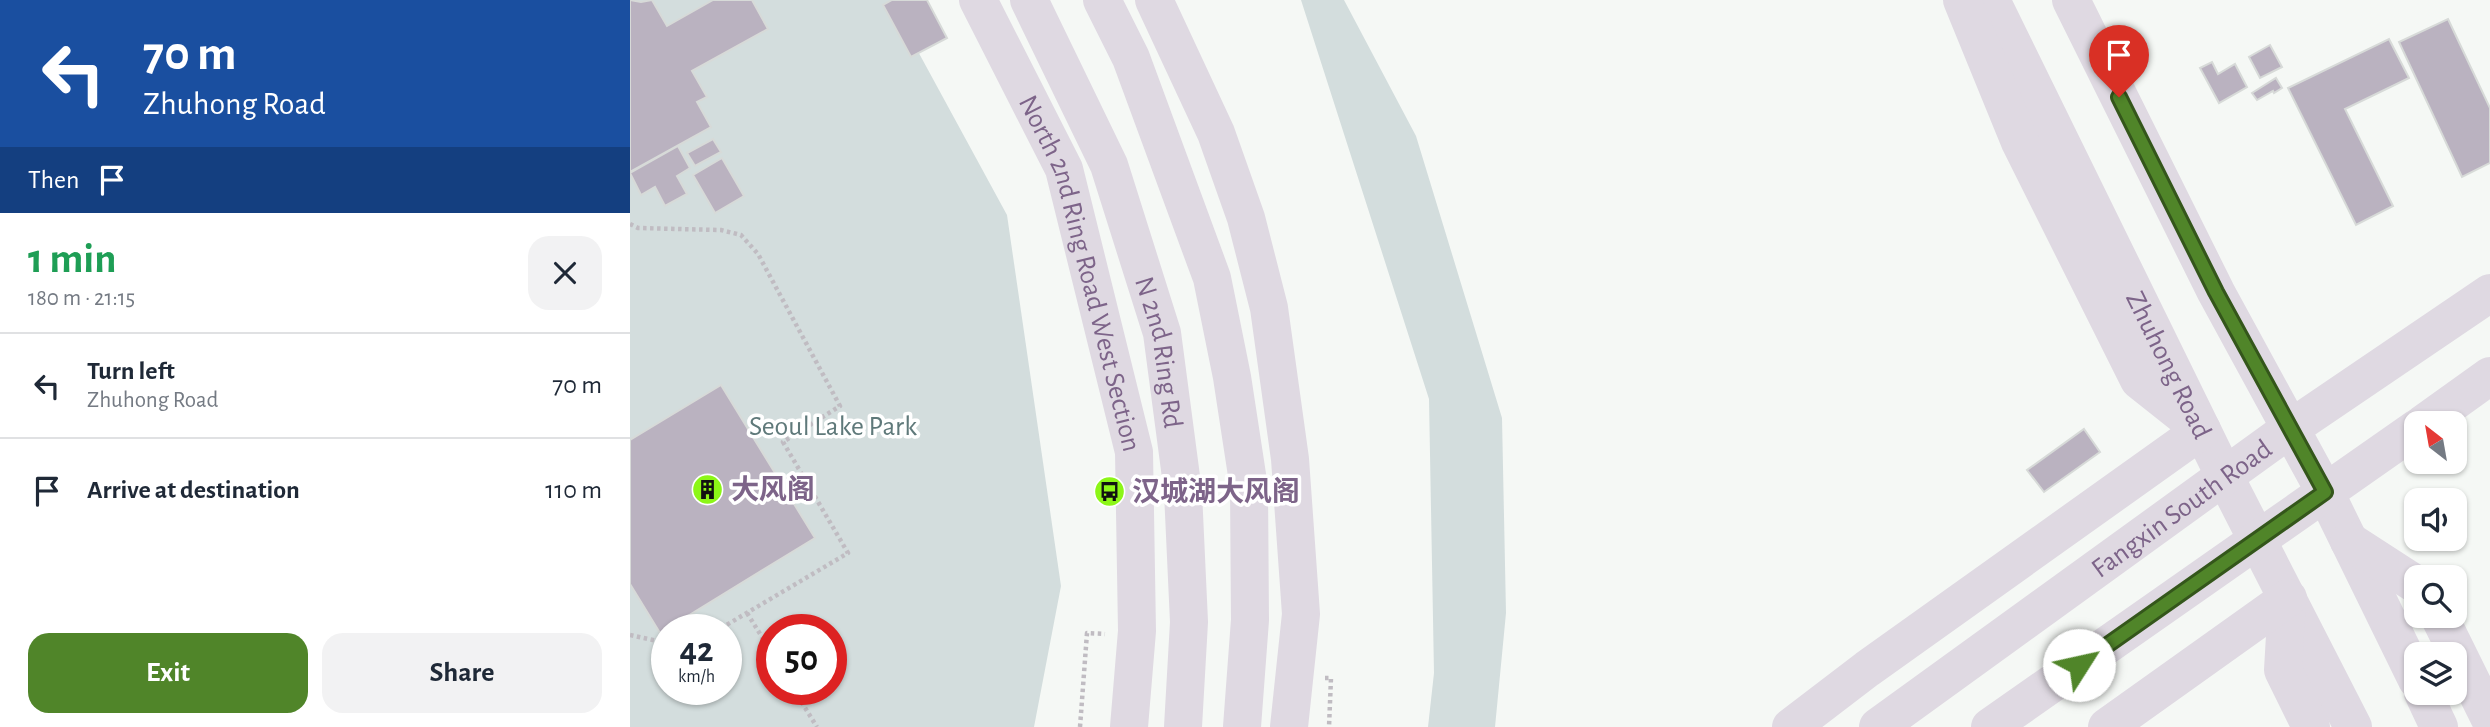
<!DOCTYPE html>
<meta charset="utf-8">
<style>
:root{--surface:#fff;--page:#f2f2f3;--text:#1f2937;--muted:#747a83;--line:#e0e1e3;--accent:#508529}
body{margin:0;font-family:"Alegreya Sans","Noto Sans SC",sans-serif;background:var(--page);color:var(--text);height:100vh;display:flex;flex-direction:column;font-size:26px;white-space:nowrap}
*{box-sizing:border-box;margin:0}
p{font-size:23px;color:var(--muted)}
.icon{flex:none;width:38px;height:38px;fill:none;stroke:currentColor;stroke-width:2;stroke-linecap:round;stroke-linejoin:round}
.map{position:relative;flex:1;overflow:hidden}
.details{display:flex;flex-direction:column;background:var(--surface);width:630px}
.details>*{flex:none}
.guide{background:#1a4fa0;color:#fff;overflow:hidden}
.needle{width:46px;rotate:329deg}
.buttons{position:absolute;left:1774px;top:411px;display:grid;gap:14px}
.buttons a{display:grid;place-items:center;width:63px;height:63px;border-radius:14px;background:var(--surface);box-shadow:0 2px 5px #0004;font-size:35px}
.speed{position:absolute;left:21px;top:614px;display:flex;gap:14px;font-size:35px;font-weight:700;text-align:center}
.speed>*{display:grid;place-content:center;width:91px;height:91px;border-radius:50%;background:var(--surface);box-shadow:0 2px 5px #0004;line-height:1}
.speed small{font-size:18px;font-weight:400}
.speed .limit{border:10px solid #d22;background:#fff;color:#111}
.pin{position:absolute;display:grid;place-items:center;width:60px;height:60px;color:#fff;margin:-72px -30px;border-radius:50% 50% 50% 0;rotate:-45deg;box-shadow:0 0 7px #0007}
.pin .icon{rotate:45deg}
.me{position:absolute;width:77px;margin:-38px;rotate:55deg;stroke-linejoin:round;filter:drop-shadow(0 0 5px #0008)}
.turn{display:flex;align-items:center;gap:24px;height:147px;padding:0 28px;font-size:32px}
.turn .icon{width:91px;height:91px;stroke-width:2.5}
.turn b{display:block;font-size:49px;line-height:60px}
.then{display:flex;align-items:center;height:66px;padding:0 28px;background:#0003;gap:14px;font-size:26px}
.round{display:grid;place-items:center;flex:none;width:74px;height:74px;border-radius:21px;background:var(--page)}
.head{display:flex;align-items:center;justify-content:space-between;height:119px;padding:0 28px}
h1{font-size:42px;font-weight:700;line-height:52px;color:#1e9e55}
.primary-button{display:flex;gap:14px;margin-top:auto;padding:14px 28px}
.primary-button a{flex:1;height:80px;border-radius:21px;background:var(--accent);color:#fff;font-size:28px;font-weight:700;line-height:80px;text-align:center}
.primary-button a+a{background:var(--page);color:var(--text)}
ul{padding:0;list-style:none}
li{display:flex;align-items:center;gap:21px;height:105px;padding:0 28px;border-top:2px solid var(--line)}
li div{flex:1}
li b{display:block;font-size:26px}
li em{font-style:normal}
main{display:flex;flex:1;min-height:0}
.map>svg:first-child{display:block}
.green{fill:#d3dddd;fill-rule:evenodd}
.building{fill:#bab2c0;stroke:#d7dad8;stroke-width:2}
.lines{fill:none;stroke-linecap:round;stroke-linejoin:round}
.path{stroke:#c0bcc2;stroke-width:4.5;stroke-dasharray:3.5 3.5;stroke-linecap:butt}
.major{stroke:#dfd9e2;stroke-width:38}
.highway{stroke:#dfd9e2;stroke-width:38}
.route-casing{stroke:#34561b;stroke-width:18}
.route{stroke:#508529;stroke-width:12}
.labels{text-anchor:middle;stroke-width:7;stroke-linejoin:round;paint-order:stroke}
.street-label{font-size:28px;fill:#7d6489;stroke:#fff}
.park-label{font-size:28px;fill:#5f797a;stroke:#fff}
.poi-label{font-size:28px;font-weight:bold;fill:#7d6489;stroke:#fff;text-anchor:start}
</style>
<main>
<section class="details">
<div class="guide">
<div class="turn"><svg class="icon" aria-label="left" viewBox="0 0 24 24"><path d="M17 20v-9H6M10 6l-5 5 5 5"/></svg><div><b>70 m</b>Zhuhong Road</div></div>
<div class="then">Then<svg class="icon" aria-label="arrive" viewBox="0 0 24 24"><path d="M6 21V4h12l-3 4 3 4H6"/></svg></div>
</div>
<div class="head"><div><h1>1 min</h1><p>180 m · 21:15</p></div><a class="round"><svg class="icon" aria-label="close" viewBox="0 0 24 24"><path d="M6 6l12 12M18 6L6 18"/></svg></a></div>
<ul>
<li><svg class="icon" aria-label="left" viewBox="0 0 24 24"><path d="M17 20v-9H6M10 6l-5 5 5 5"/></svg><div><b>Turn left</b><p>Zhuhong Road</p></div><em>70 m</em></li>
<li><svg class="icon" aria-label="arrive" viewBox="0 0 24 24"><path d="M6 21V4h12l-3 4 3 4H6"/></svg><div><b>Arrive at destination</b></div><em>110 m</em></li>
</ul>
<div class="primary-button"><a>Exit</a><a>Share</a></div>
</section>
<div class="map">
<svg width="1860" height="727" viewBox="0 0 1860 727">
<rect width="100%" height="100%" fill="#f5f8f5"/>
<path class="green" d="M 0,0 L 260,0 L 377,215 L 431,586 L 404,727 L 0,727 ZM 37,630 L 96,630 L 96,690 L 37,690 ZM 142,630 L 201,630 L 201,690 L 142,690 Z
M 671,0 L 714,0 L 786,136 L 872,418 L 876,613 L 865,727 L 798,727 L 804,673 L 799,399 Z"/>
<path class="building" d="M 0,0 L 11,2 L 22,0 L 37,26 L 83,0 L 122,0 L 138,29 L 62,71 L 77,97 L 67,102 L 81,127 L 0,172 Z
M 262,0 L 297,0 L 317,38 L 281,57 L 253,5 Z
M 1818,19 L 1860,108 L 1860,163 L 1832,177 L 1769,42 Z
M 1759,39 L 1779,78 L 1715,109 L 1763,206 L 1726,225 L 1658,88 Z
M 1640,45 L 1652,67 L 1630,78 L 1619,57 Z
M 1582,62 L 1588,74 L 1605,64 L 1617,87 L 1589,103 L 1570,68 Z
M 1646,78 L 1652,88 L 1644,93 L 1643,91 L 1627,100 L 1622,93 Z
M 83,139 L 91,152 L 65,166 L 57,153 Z
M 48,146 L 60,168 L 47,176 L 57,194 L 35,206 L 25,187 L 11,195 L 0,173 Z
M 92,158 L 114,196 L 85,213 L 63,175 Z
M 91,385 L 185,538 L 30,633 L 0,584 L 0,440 Z
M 1454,429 L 1470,452 L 1414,492 L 1397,470 Z"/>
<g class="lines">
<path class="path" d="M 0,224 L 8,228 L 91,230 L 111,235 L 128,254 L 210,406 L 153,442 L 218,553 L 88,630
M 117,613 L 142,653
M 0,635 L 37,643
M 695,678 L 701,678 L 699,727
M 164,690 L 187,727
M 450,727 L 457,633 L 475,634"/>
<g class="major">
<path id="s1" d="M 348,0 L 434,169 L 504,452 L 507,631 L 499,727"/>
<path d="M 524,0 L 586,133 L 616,218 L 639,308 L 660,459 L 671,614 L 659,727"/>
<path id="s2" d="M 1361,0 L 1595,477 L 1723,727"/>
<path d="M 1441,0 L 1586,292 L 1695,492 L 1787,680"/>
<path d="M 1793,424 L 1860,376"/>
<path d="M 1719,541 L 1787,585"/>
<path d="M 1657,601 L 1653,670 L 1681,727"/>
<path d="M 1809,616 L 1860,719"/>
<path d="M 1793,693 L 1809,727"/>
<path d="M 1161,727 L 1237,669 L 1572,430 L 1509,380 L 1390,142 L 1332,0"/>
<path id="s3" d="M 1248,727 L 1661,428 L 1860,293"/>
<path d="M 1360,727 L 1787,428"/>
<path d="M 1477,727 L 1658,598"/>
</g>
<g class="highway">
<path id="s4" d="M 399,0 L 479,165 L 532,333 L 553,492 L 559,622 L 553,727"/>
<path d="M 472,0 L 501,58 L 582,278 L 602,377 L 619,488 L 620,620 L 612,727"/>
</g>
</g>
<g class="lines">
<defs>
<path id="route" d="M 1449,665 L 1695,492 L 1586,292 L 1489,97"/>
</defs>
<use href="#route" class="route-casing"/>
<use href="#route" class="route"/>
</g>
<defs>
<symbol id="building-disc" viewBox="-11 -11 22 22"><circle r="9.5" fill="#8cf617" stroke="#fff"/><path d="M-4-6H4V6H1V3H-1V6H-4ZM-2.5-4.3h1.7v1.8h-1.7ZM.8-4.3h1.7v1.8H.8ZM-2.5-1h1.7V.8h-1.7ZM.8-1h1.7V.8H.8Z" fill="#111"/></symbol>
<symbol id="bus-disc" viewBox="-11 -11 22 22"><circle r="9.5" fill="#8cf617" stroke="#fff"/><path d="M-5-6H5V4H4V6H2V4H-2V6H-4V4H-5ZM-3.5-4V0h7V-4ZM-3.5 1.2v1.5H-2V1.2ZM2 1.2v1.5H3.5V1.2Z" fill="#111"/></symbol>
</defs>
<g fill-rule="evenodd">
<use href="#building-disc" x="60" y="472" width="35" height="35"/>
<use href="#bus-disc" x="462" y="474" width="35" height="35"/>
</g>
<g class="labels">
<g class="street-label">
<text dy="10" stroke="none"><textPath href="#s1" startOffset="294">North 2nd Ring Road West Section</textPath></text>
<text dy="10" stroke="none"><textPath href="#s4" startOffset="378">N 2nd Ring Rd</textPath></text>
<text dy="10" stroke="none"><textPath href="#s2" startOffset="406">Zhuhong Road</textPath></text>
<text dy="10" stroke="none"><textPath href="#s3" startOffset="374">Fangxin South Road</textPath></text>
</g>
<g class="park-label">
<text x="203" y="435">Seoul Lake Park</text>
</g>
<g class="poi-label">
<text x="101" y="499">大风阁</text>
<text x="502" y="501">汉城湖大风阁</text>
</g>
</g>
</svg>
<div class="buttons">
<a><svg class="needle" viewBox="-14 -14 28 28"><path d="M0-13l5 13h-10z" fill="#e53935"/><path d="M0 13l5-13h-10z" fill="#747a83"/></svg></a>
<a><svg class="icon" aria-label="sound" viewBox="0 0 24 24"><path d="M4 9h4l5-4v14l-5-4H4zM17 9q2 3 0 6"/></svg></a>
<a><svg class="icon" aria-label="search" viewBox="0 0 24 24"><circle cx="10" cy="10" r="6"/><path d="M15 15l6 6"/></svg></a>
<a><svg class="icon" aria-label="layers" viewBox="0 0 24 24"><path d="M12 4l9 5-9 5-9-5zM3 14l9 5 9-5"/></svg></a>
</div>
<div class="speed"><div>42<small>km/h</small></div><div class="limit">50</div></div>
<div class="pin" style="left:1489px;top:97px;background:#d93025"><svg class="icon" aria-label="arrive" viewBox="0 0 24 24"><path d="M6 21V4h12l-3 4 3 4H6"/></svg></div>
<svg class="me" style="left:1449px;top:665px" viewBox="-20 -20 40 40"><circle r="19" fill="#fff"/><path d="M0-13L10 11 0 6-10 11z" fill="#508529"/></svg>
</div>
</main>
